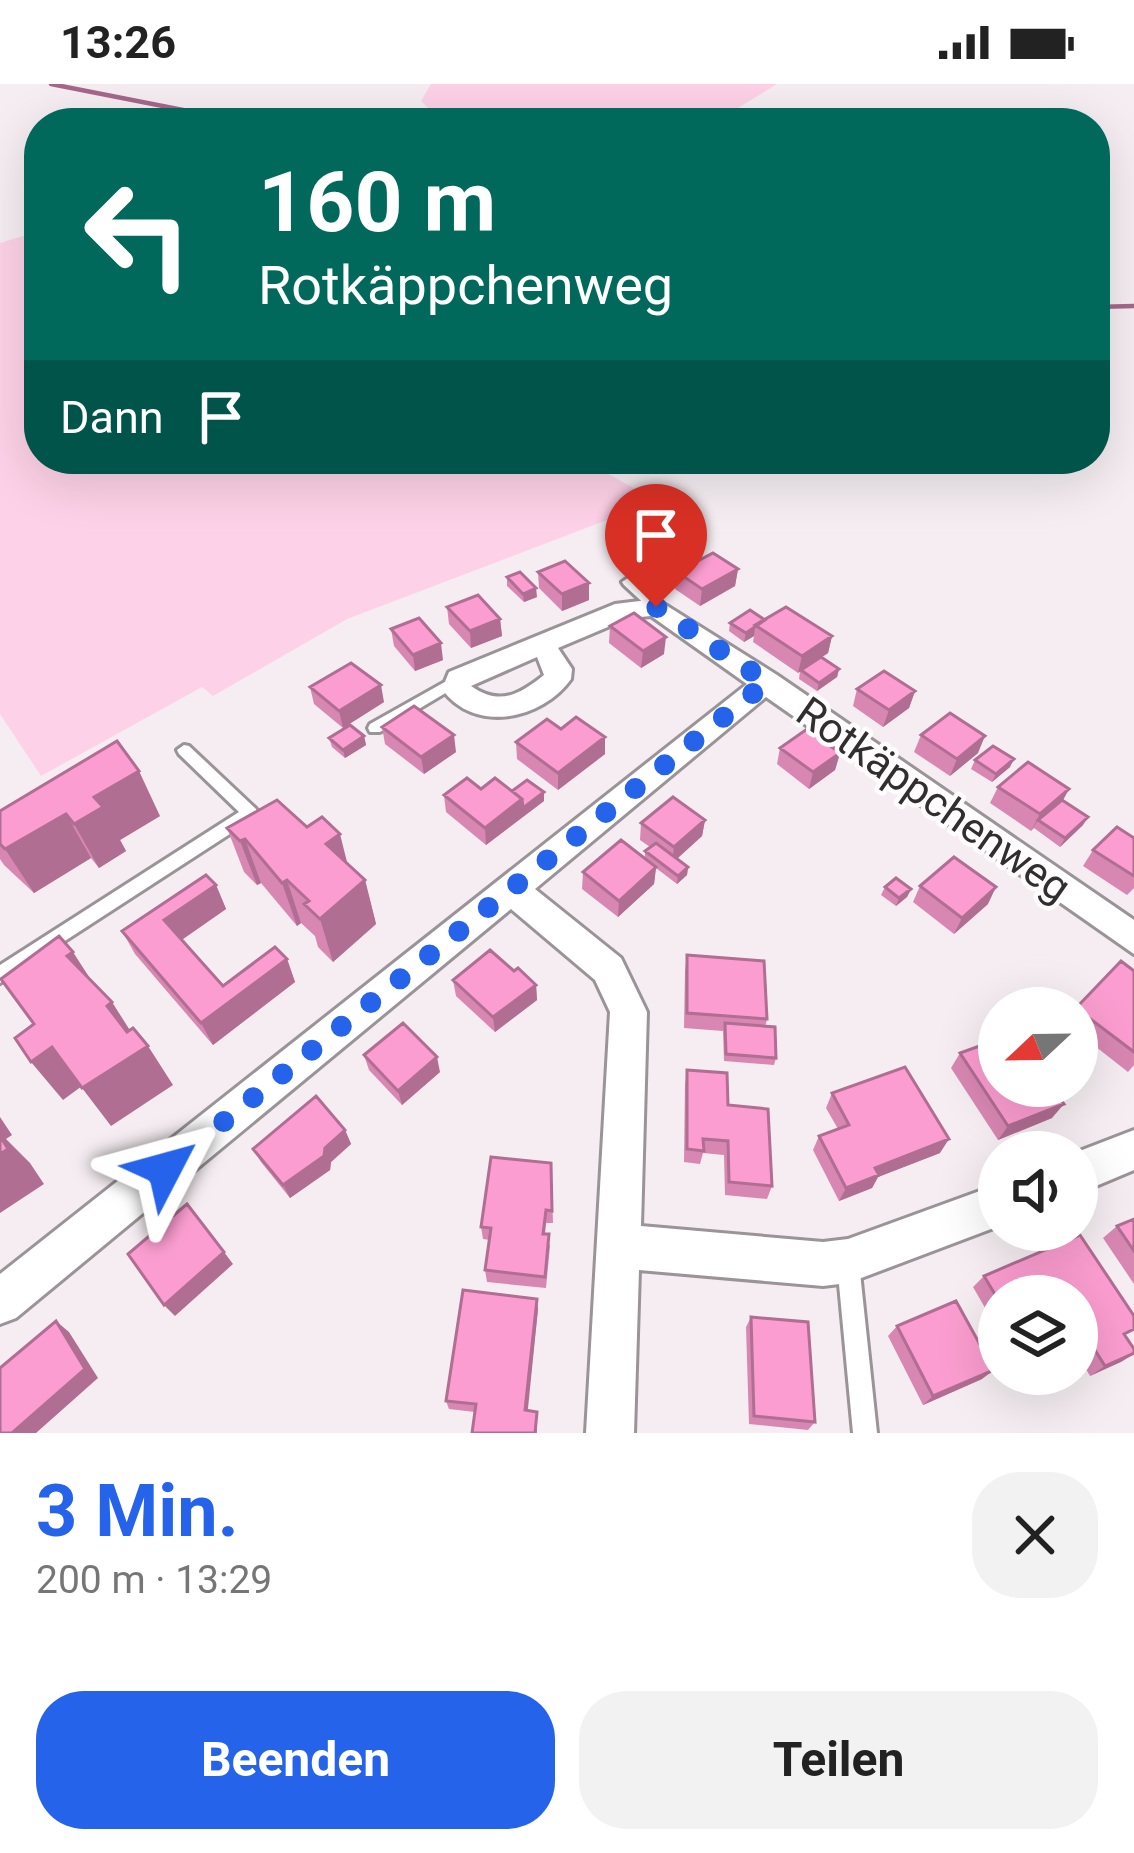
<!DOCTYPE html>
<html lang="de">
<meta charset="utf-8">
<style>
:root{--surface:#fff;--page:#f2f2f2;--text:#222;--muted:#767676;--accent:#2563eb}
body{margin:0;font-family:Roboto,sans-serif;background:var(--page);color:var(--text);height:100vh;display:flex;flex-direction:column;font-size:45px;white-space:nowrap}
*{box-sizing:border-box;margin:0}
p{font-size:39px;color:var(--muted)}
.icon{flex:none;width:66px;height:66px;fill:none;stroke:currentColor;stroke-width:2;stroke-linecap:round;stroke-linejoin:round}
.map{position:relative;height:1349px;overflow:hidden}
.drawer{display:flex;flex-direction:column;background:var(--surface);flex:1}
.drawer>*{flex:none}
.hud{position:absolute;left:24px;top:24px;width:1086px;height:366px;border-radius:48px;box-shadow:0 12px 48px #0002;background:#00695c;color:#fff;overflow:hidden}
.needle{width:78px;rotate:248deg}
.controls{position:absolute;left:978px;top:903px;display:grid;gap:24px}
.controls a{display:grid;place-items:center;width:120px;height:120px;border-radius:50%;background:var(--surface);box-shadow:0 12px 48px #0002;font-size:60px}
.pin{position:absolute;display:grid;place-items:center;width:102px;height:102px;color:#fff;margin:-123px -51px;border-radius:50% 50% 50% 0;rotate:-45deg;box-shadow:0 0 12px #0007}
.pin .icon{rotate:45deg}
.me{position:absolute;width:132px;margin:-66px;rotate:51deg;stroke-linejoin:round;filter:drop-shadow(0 0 9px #0008)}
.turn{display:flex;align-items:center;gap:42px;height:252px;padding:0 36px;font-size:54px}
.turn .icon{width:156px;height:156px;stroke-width:2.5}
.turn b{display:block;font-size:84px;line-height:102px}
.then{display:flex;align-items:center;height:114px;padding:0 36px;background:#0003;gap:24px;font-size:45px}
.round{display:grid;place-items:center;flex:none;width:126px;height:126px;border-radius:48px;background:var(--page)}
.head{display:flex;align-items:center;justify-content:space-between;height:204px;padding:0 36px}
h1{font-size:72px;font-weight:700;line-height:90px;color:var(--accent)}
.action{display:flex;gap:24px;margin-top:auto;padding:24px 36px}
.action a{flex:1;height:138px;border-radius:48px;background:var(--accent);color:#fff;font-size:48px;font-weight:700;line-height:138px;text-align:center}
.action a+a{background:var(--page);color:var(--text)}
.status{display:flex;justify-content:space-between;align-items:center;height:84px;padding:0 60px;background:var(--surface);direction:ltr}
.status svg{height:33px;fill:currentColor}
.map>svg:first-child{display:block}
.green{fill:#fdd1e7}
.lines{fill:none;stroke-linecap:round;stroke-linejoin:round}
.stream{stroke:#a6668a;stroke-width:4.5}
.service-casing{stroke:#9a9397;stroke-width:6}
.minor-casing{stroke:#9a9397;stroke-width:6}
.service{fill:#fff;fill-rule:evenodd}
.minor{fill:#fff;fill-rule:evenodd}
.wall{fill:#d887b3}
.shaded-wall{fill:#b06e92}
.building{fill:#fb9dd0;stroke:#b06e92;stroke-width:3}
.route{stroke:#2563eb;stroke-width:21;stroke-dasharray:0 37.8}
.labels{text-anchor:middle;stroke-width:9;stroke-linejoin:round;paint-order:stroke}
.street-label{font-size:42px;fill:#312e30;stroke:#fffcfd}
</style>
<div class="status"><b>13:26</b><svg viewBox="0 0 49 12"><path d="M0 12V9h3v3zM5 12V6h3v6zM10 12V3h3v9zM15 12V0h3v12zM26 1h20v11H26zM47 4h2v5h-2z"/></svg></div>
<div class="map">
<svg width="1134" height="1349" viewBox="0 0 1134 1349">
<rect width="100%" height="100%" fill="#f5edf1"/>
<path class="green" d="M 431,0 L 777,0 L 738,24 L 698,39 L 443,39 L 421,17 Z
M 39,147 L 39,375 L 581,375 L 657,417 L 347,535 L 213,612 L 202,603 L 41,692 L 0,630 L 0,159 Z"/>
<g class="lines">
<path class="stream" d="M 51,0 L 249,39
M 1095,223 L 1134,222"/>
<defs>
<path id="service" d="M 628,494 L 632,495 L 661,520 L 662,523 L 661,526 L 651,526 L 624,501 L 622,498 Z
M 459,590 L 466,595 L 464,598 L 380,648 L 370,648 L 368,644 L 370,640 Z
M 184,661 L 189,662 L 256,725 L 258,729 L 256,733 L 0,899 L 0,881 L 239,728 L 179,670 L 177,666 Z
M 848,1168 L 856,1171 L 859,1179 L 877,1349 L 853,1349 L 837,1179 L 840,1171 Z"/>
<path id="minor" d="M 656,515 L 777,591 L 1134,836 L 1134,870 L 766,613 L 535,805 L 621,874 L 647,928 L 641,1142 L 823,1158 L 848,1155 L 999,1100 L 999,1142 L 848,1199 L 823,1202 L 639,1186 L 634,1349 L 586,1349 L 610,928 L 595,896 L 511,825 L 16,1234 L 0,1240 L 0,1190 L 747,600 L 651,532 L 629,534 L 558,564 L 572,585 L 571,595 C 542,636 474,650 442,605 L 449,588 L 615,520 ZM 537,573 L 544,591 C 519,611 499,622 471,602 Z
M 1134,1046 L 1134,1086 L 1077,1110 L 1077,1068 Z"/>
</defs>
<use href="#service" class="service-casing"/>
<use href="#minor" class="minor-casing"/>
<use href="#service" class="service"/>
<use href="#minor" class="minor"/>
</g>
<path class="wall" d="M 623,453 L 677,454 L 675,470 L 646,486 L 622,469 Z
M 738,485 L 735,502 L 700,522 L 675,505 L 677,488 Z
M 538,488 L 589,499 L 589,516 L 562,527 L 539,504 Z
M 507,493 L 537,513 L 524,518 L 507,502 Z
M 447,523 L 500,535 L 502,552 L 471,564 L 449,540 Z
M 765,536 L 832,552 L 828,569 L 822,573 L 839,585 L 837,593 L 817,607 L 799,595 L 800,587 L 798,589 L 753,558 L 754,552 L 744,558 L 729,547 L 730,539 Z
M 610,542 L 664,570 L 641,584 L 609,559 Z
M 391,545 L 443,576 L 415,587 L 394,562 Z
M 310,603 L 384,618 L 343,644 L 314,620 Z
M 857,605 L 915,607 L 909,624 L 883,643 L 853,622 Z
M 382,643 L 456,668 L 424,690 L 385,660 Z
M 561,645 L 605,653 L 605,670 L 558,706 L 517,675 L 516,658 Z
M 921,651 L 978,669 L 950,692 L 914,668 Z
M 364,652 L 366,661 L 345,674 L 332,663 L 329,654 Z
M 780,664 L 840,669 L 835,686 L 809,705 L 777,680 Z
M 975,676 L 1010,683 L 992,698 L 971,685 Z
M 998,703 L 1063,716 L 1083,741 L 1060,763 L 1034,744 L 1031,747 L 990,719 Z
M 481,705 L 544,708 L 544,717 L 486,761 L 446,728 L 444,711 Z
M 0,727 L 160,732 L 120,756 L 126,767 L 99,784 L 91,774 L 34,809 L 4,781 L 0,775 Z
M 705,736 L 702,752 L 677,775 L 688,783 L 687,791 L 677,800 L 656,784 L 654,800 L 618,833 L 582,805 L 583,788 L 645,775 L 645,767 L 650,763 L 640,756 L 641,739 Z
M 227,744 L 348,781 L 365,796 L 376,840 L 333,878 L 318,863 L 315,852 L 301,839 L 297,842 L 261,799 L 257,801 L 244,788 Z
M 1134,754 L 1134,804 L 1127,811 L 1083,782 L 1093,766 Z
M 216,801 L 226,825 L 181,856 L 223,902 L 287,875 L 295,898 L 213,961 L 135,870 L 122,847 Z
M 920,802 L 988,820 L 954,850 L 913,818 Z
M 885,803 L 911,805 L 907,813 L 896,822 L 881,811 Z
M 687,871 L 767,935 L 765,943 L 776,974 L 774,981 L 724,977 L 723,947 L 684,944 L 685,887 Z
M 514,887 L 536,901 L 537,916 L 495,948 L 456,912 L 453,896 Z
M 1134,887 L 1134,981 L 1128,988 L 1077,948 L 1077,924 Z
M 960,969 L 999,1002 L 1064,1002 L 1057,1011 L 1052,1034 L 998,1056 L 951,984 Z
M 364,971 L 440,988 L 402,1021 L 369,986 Z
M 687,986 L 728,1021 L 772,1102 L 767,1115 L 725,1111 L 724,1071 L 703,1069 L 700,1080 L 684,1078 L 685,1000 Z
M 832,1009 L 940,1069 L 878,1093 L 872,1104 L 839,1117 L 813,1066 L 819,1052 L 838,1045 L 826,1024 Z
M 345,1046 L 351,1060 L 331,1078 L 330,1086 L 290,1114 L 261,1078 L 253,1065 Z
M 551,1079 L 553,1139 L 546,1139 L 545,1150 L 550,1162 L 546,1204 L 487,1198 L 485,1186 L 490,1156 L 483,1155 L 481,1143 Z
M 1134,1135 L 1134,1200 L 1103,1154 L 1117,1142 Z
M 1080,1151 L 1134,1232 L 1134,1246 L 1125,1251 L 1134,1265 L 1134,1270 L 1090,1292 L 1079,1273 L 1077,1274 L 1077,1212 L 999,1212 L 999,1248 L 973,1203 L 984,1192 Z
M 538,1225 L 527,1326 L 537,1328 L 537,1349 L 472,1349 L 475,1328 L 449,1325 L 446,1317 Z
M 751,1233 L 815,1338 L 808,1346 L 749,1340 L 746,1243 Z
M 897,1242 L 982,1295 L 923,1321 L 888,1252 Z"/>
<path class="shaded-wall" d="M 677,454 L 675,470 L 646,486 L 648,469 Z
M 738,485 L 735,502 L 700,522 L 702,505 Z
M 589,499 L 589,516 L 562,527 L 562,510 Z
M 536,504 L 537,513 L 524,518 L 523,510 Z
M 500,535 L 502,552 L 471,564 L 470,547 Z
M 755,543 L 754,552 L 744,558 L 746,549 Z
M 832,552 L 828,569 L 798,589 L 802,572 Z
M 666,553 L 664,570 L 641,584 L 643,567 Z
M 441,559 L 443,576 L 415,587 L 413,571 Z
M 839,585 L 837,593 L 817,607 L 819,599 Z
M 381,601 L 384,618 L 343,644 L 339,627 Z
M 915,607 L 909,624 L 883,643 L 889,626 Z
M 454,651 L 456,668 L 424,690 L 421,673 Z
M 364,652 L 366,661 L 345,674 L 343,666 Z
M 985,652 L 978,669 L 950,692 L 957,675 Z
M 605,653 L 605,670 L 558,706 L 558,689 Z
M 840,669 L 835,686 L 809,705 L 813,688 Z
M 1014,675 L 1010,683 L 992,698 L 996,690 Z
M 139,687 L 160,732 L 120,756 L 126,767 L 99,784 L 74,740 L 94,713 Z
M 1069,705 L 1060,722 L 1038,736 L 1031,747 L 1040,730 Z
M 544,708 L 544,717 L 486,761 L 485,744 L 522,715 Z
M 66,730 L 91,774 L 34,809 L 5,765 Z
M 1088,733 L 1083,741 L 1060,763 L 1065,754 Z
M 705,736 L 702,752 L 672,779 L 674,763 Z
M 340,750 L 351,794 L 326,760 Z
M 245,755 L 261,799 L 257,801 L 240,757 Z
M 656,783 L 654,800 L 618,833 L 619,817 Z
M 688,783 L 687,791 L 677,800 L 678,792 Z
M 287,796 L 301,839 L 297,842 L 282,799 Z
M 365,796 L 376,840 L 333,878 L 320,835 Z
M 216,801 L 226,825 L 176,860 L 164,836 Z
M 996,803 L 988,820 L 954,850 L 962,834 Z
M 911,805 L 907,813 L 896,822 L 899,814 Z
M 73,868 L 100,910 L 67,872 Z
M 287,875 L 295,898 L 213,961 L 201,939 Z
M 536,901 L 537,916 L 495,948 L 493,933 Z
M 112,918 L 138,959 L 133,962 L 107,922 Z
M 148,962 L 173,1001 L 111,1042 L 82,1004 Z
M 52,963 L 82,1002 L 63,1016 L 31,978 Z
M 437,973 L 440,988 L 402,1021 L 398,1007 Z
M 1064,1020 L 1052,1034 L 998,1056 L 1008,1042 Z
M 0,1033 L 12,1051 L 6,1055 L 30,1079 L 44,1100 L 0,1129 Z
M 345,1046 L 351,1060 L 331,1078 L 330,1086 L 290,1114 L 283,1101 Z
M 949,1055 L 940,1069 L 878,1093 L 872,1104 L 839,1117 L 846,1104 L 875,1084 Z
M 224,1168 L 233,1180 L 175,1232 L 164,1221 Z
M 537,1215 L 538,1225 L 527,1334 L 525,1326 Z
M 56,1237 L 69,1248 L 98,1294 L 36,1349 L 12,1349 Z
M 1134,1270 L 1121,1278 L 1090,1292 L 1105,1282 Z
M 994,1286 L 982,1295 L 923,1321 L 933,1312 Z"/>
<path class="building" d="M 653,438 L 677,454 L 648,469 L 623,453 Z
M 713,469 L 738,485 L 702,505 L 677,488 Z
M 565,477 L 589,499 L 562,510 L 538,488 Z
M 520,488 L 536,504 L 523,510 L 507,493 Z
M 478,511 L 500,535 L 470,547 L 447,523 Z
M 786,523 L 832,552 L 802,572 L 755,541 Z
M 750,526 L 765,536 L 746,549 L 730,539 Z
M 634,529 L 666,553 L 643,567 L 610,542 Z
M 419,534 L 441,559 L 413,571 L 391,545 Z
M 821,573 L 839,585 L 819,599 L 801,586 Z
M 351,579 L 381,601 L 339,627 L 310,603 Z
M 884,587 L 915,607 L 889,626 L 857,605 Z
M 414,622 L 454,651 L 421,673 L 382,643 Z
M 950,629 L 985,652 L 957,675 L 921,651 Z
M 576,633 L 605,653 L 558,689 L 516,658 L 547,635 L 561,645 Z
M 350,641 L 364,652 L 343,666 L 329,654 Z
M 807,645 L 840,669 L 813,688 L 780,664 Z
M 117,657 L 139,687 L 94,713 L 103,723 L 74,740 L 66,730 L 5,765 L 0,760 L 0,727 Z
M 993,662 L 1014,675 L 996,690 L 975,676 Z
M 1028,678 L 1069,705 L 1040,730 L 998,703 Z
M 467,694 L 481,705 L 495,694 L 522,715 L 485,744 L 444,711 Z
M 527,696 L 544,708 L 523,724 L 522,715 L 512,707 Z
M 673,713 L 705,736 L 674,763 L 641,739 Z
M 277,716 L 307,743 L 322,733 L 340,750 L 326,760 L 365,796 L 320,835 L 304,820 L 309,817 L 287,796 L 282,799 L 245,755 L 240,757 L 227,744 Z
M 1062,716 L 1088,733 L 1065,754 L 1038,736 Z
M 1117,743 L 1134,754 L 1134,792 L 1093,766 Z
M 621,756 L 656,783 L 619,817 L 583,788 Z
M 656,759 L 688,783 L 678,792 L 645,767 Z
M 954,773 L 996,803 L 962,834 L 920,802 Z
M 206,791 L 216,801 L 164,836 L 223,902 L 275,863 L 287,875 L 201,939 L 122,847 Z
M 896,794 L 911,805 L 899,814 L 885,803 Z
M 59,852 L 73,868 L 67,872 L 112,918 L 107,922 L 127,948 L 133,944 L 148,962 L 82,1004 L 52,963 L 31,978 L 15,954 L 34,940 L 1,895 Z
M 490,866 L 514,887 L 518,884 L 536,901 L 493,933 L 453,896 Z
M 687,871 L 764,877 L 767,935 L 687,929 Z
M 1121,877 L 1134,887 L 1134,968 L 1076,924 Z
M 403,939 L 437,973 L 398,1007 L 364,971 Z
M 725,939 L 775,943 L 776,974 L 726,970 Z
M 999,955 L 999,1002 L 1054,1002 L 1051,1003 L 1064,1020 L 1008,1042 L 960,969 Z
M 905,983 L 949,1055 L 875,1084 L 879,1091 L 846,1104 L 819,1052 L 849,1041 L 832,1009 Z
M 687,986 L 727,989 L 728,1021 L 768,1025 L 772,1102 L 729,1098 L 728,1057 L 703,1055 L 704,1067 L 687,1065 Z
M 316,1012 L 345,1046 L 325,1064 L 324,1072 L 283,1101 L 253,1065 Z
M 0,1052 L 8,1065 L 0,1070 Z
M 491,1073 L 551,1079 L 552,1127 L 546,1126 L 543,1150 L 549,1150 L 545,1193 L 485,1186 L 491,1144 L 481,1143 Z
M 187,1120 L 224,1168 L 164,1221 L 128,1170 Z
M 1134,1135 L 1134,1167 L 1117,1142 Z
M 1080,1151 L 1134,1232 L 1134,1245 L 1124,1250 L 1134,1265 L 1134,1269 L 1105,1282 L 1093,1263 L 1077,1270 L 1077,1212 L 999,1212 L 999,1217 L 984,1192 Z
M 463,1206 L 537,1215 L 525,1326 L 537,1328 L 535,1349 L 472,1349 L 476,1320 L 446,1317 Z
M 956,1217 L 994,1286 L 933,1312 L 897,1242 Z
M 751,1233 L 808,1238 L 815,1338 L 754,1332 Z
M 56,1237 L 85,1285 L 12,1349 L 0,1349 L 0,1284 Z"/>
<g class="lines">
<path class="route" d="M 165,1085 L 767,598 L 656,523"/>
</g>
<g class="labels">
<g class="street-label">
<text transform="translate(934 715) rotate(35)" y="15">Rotkäppchenweg</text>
</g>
</g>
</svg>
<div class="controls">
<a><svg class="needle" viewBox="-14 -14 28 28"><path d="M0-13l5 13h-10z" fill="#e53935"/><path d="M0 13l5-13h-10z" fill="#767676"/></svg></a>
<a><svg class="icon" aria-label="sound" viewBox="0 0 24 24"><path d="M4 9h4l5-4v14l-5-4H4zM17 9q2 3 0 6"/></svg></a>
<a><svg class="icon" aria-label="layers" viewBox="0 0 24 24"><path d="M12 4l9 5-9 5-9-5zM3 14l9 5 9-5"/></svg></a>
</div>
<div class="pin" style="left:656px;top:523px;background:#d93025"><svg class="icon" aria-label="arrive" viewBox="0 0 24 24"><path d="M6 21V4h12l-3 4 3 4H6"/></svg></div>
<svg class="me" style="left:165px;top:1085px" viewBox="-20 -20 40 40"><path d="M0-17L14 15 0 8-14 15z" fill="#2563eb" stroke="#fff" stroke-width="4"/></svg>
<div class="hud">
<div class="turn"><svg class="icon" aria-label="left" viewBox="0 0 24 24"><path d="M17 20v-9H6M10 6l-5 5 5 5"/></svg><div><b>160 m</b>Rotkäppchenweg</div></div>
<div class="then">Dann<svg class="icon" aria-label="arrive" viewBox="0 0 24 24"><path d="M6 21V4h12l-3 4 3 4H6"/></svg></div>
</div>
</div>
<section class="drawer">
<div class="head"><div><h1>3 Min.</h1><p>200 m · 13:29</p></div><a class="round"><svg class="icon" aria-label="close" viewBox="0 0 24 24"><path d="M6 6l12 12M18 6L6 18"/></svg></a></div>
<div class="action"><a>Beenden</a><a>Teilen</a></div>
</section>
